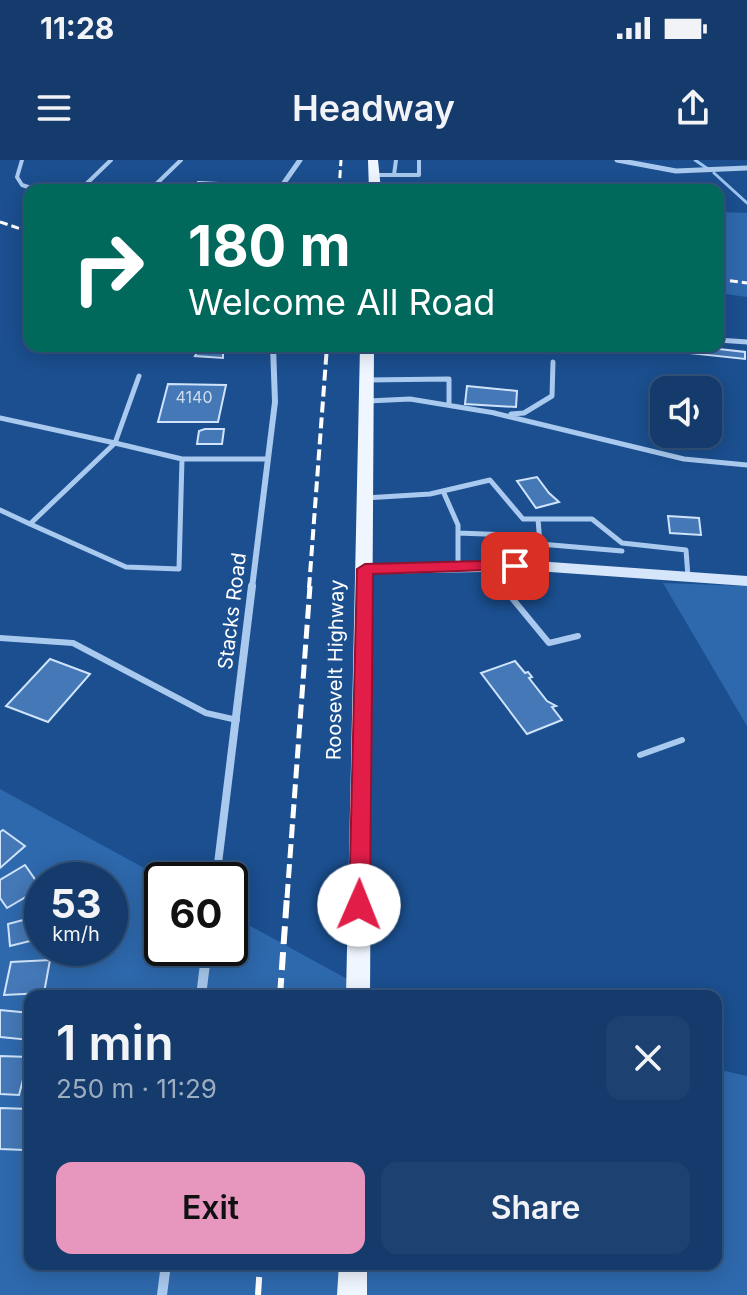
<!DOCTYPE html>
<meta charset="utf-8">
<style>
:root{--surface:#143b6b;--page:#1d4271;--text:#f1f3f6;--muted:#9dadc1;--line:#33557e;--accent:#e797bd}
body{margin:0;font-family:Inter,sans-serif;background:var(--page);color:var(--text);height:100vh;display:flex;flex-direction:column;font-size:30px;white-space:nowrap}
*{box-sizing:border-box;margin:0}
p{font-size:26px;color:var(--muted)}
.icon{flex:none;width:44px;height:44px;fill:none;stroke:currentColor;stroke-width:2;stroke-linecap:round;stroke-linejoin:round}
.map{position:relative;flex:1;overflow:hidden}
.details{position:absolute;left:24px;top:830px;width:698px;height:280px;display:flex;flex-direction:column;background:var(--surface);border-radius:16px;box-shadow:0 4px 20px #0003,0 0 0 2px var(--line)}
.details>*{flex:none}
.hud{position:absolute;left:24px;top:24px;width:700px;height:168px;border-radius:16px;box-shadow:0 4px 20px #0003,0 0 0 2px var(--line);background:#00695c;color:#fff;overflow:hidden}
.tools{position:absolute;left:650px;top:216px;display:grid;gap:16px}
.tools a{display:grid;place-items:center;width:72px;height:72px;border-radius:16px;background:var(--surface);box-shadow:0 4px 20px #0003,0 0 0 2px var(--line);font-size:40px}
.speed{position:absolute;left:24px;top:702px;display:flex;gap:16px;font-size:40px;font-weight:700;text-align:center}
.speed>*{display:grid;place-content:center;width:104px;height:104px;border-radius:50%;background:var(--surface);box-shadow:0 4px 20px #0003,0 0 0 2px var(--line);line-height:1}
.speed small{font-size:20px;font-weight:400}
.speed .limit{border:4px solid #111;border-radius:12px;background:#fff;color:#111}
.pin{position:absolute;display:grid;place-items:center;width:68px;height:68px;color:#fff;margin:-34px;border-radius:16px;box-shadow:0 4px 12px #0006}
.me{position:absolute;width:88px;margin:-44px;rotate:1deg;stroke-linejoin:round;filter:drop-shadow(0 0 6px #0008)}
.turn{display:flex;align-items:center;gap:28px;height:168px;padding:0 32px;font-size:36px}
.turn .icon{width:104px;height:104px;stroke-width:2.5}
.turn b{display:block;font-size:56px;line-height:68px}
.round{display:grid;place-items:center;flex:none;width:84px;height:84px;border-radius:16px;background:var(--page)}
.headline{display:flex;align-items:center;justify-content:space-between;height:136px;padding:0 32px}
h1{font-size:48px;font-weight:600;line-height:60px}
.button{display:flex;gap:16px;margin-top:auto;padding:16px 32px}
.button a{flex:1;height:92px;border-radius:16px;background:var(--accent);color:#111;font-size:32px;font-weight:600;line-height:92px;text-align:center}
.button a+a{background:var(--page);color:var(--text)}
.status{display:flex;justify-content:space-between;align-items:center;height:56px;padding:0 40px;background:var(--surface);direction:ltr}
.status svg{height:22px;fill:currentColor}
header{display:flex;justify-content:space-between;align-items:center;height:104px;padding:0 32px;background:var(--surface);font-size:36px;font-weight:600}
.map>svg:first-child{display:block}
.green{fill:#2e69ad;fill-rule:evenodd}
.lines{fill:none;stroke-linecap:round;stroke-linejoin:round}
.stream{stroke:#9cc4f0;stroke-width:3}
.building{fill:#4478b7;stroke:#cfe3fa;stroke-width:2}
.lane-far2{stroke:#a9c9ee;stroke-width:4}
.lane-far1{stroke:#a9c9ee;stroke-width:5}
.lane{stroke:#a9c9ee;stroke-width:6}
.street-far3{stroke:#a9c9ee;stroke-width:5}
.street-far2{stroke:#a9c9ee;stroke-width:6}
.street-far1{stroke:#a9c9ee;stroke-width:8}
.street{stroke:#a9c9ee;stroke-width:10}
.secondary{fill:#d6e6fa;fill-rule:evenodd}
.primary{fill:#f0f6ff;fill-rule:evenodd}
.rail-far3{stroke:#fff;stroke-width:3;stroke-dasharray:8 4;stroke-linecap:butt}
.rail-far2{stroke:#fff;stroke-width:4;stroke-dasharray:11 5;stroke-linecap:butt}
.rail-far1{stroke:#fff;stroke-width:5;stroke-dasharray:14 6;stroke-linecap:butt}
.rail{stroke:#fff;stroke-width:6;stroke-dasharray:18 8;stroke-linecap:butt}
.route{fill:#e11d48;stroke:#92132f;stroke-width:2}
.labels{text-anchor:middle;stroke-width:8;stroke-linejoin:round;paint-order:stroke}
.number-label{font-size:16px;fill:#d0dded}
.street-label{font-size:20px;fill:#fff;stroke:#1b4f8f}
</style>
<div class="status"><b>11:28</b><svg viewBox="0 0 49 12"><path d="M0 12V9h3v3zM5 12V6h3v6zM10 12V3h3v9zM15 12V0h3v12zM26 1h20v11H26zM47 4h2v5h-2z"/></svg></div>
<header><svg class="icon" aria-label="menu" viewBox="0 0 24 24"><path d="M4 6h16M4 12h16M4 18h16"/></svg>Headway<svg class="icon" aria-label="share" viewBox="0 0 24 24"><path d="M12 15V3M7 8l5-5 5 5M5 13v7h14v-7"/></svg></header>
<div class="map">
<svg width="747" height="1135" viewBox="0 0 747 1135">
<rect width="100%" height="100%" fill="#1b4f8f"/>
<path class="green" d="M 718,52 L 747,53 L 747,137 L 718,133 Z
M 663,423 L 747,426 L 747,566 Z
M 0,629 L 166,720 L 162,720 L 162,788 L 230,788 L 230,755 L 360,826 L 402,836 L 30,836 L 30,1104 L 716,1104 L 716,909 L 747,916 L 747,1135 L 0,1135 ZM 42,720 L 110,720 L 110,788 L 42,788 Z"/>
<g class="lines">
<path class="stream" d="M 695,0 L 708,9
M 714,13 L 747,43"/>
</g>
<path class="building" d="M 198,22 L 238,24 L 235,30 L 193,30 Z
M 652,186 L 692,186 L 745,192 L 745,199 L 651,189 Z
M 217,187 L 223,187 L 223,198 L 195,196 L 198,191 L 217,190 Z
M 168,224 L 226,225 L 218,262 L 158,262 Z
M 467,226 L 517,231 L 516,247 L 465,244 Z
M 205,269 L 224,269 L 222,284 L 197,284 L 199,271 Z
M 537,317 L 549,333 L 559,342 L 536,348 L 517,321 Z
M 668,356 L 699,358 L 701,375 L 670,373 Z
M 50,499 L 90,514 L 48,562 L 6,546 Z
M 515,501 L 525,513 L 528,512 L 532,517 L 529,518 L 547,541 L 556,546 L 552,547 L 562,560 L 527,574 L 481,513 Z
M 3,670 L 25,686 L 0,708 L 0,672 Z
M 25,705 L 41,728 L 7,748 L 0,738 L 0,720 Z
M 42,755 L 42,778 L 10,786 L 8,764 Z
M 50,800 L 44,833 L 4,835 L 11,802 Z
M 0,850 L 30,853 L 30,880 L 0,877 Z
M 0,896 L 29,897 L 19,935 L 0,934 Z
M 0,948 L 30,949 L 24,990 L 0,989 Z"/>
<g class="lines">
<path class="lane-far2" d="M 22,0 L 17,17 L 22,25 L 37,30
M 374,15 L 419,15 L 419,0
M 394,15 L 396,0
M 80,30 L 111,0
M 150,30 L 181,0"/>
<path class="lane-far1" d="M 139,216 L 115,283 L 182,299 L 268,299
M 366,220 L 449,219 L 449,244
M 368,241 L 410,239 L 495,253
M 494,253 L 684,299 L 747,305
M 511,254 L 524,253 L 552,236 L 553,202
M 0,258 L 115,283
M 443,331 L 458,365 L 458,407
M 365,338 L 430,334 L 490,320 L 523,359 L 592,359 L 622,383 L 686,390 L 688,417
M 0,350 L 30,364 L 115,283
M 538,359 L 540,384 L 622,391
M 30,364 L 126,407 L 179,409 L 182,299
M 458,373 L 539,376
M 487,408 L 504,428"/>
<path class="lane" d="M 502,426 L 549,483 L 578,476
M 0,478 L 73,483 L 206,553 L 237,560
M 640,595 L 682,580"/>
<path class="street-far3" d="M 617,0 L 676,11 L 747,8
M 279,30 L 300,0
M 718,180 L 747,182"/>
<path class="street-far2" d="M 252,428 L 275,242 L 273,186"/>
<path class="street-far1" d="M 216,720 L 252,426"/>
<path class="street" d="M 201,836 L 207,788
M 162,1135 L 166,1104"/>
<path class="secondary" d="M 536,401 L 747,416 L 747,426 L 536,411 L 365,414 L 358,409 L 365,404 Z"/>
<path class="primary" d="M 368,0 L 378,0 L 381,30 L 369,30 Z
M 360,186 L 374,186 L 370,836 L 346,836 Z
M 339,1104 L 367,1104 L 367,1135 L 337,1135 Z"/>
<path class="rail-far3" d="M 339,30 L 341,0
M 0,62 L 30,72
M 718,119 L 747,123"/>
<path class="rail-far2" d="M 309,428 L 327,186"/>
<path class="rail-far1" d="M 287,738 L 310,426"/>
<path class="rail" d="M 280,836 L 287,736
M 258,1135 L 260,1104"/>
</g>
<path class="route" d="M 515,400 L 522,406 L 520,409 L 373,414 L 370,745 L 367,751 L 359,754 L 352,751 L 349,745 L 357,409 L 365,404 Z"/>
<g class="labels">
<g class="number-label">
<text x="194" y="243">4140</text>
</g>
<g class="street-label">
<text transform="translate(232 451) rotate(-83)" y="7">Stacks Road</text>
<text transform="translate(335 510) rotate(-89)" y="7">Roosevelt Highway</text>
</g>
</g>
</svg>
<div class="tools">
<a><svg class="icon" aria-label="sound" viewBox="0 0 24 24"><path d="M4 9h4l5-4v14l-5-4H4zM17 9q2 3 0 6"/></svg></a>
</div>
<div class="speed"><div>53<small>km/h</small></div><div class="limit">60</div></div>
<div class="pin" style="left:515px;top:406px;background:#d93025"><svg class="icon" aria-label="arrive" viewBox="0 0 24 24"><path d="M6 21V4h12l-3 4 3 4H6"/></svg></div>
<svg class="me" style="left:359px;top:745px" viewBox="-20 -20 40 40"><circle r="19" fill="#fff"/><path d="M0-13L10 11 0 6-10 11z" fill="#e11d48"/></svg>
<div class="hud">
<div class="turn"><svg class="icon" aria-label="right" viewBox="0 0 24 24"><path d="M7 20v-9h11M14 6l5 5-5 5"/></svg><div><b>180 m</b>Welcome All Road</div></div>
</div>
<section class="details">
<div class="headline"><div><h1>1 min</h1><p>250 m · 11:29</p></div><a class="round"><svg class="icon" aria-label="close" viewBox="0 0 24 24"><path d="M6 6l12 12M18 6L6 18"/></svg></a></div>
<div class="button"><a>Exit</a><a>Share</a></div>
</section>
</div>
